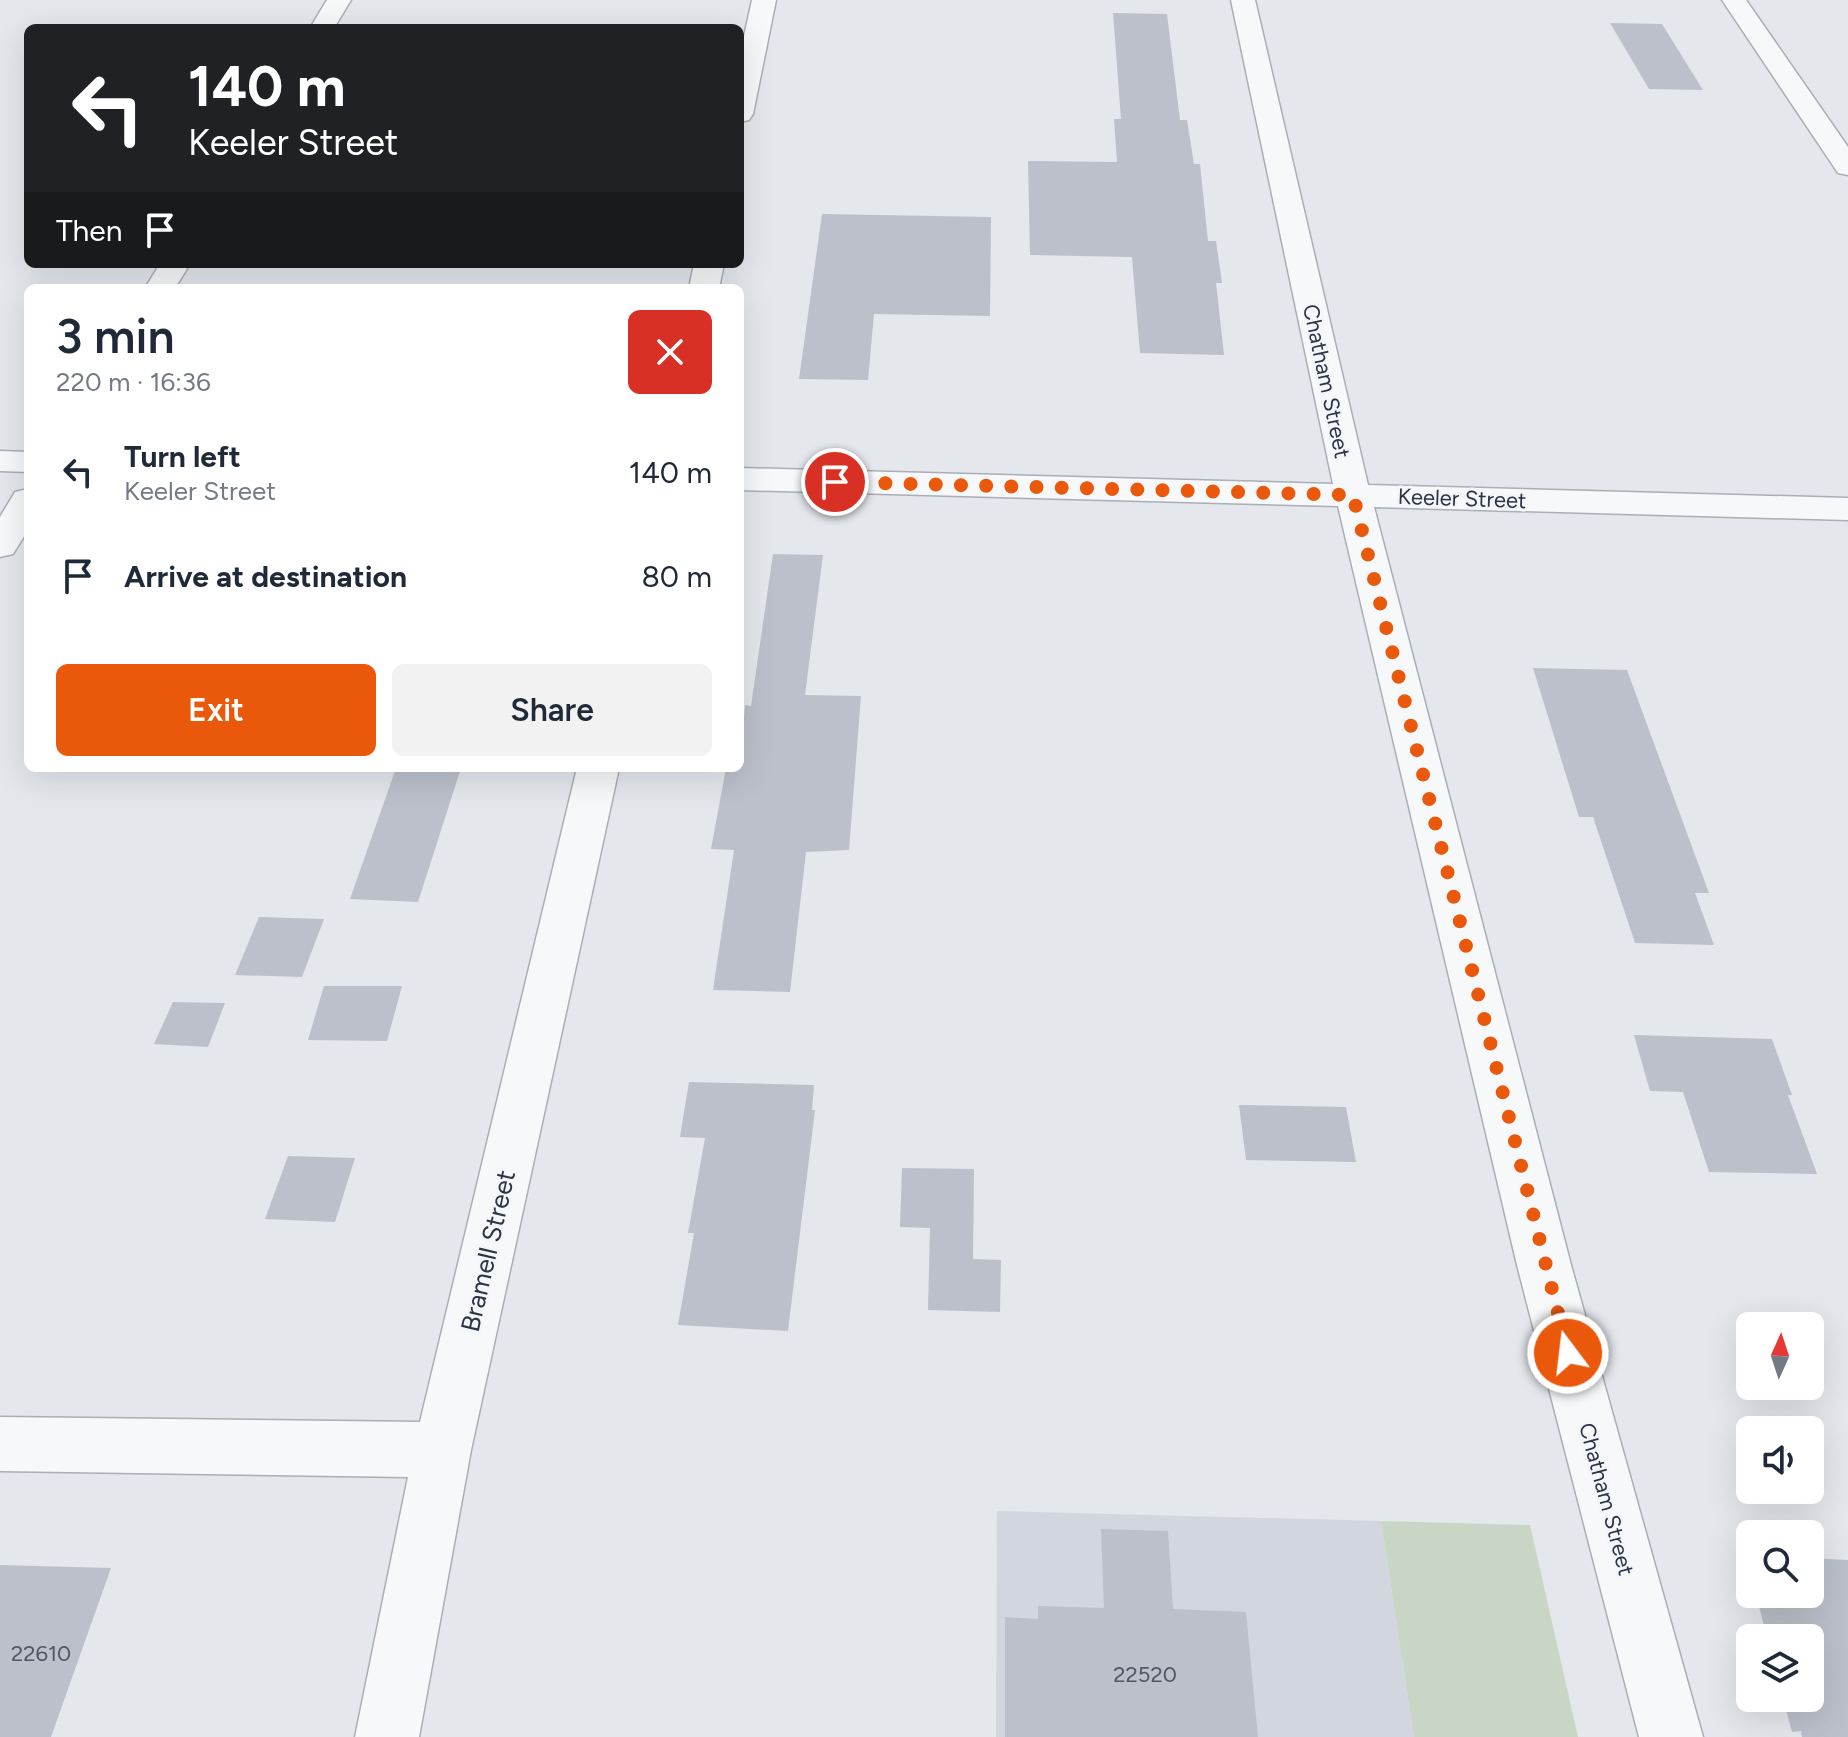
<!DOCTYPE html>
<meta charset="utf-8">
<style>
:root{--surface:#fff;--page:#f2f2f3;--text:#1f2937;--muted:#747a83;--accent:#ea580c}
body{margin:0;font-family:Figtree,sans-serif;background:var(--page);color:var(--text);height:100vh;display:flex;flex-direction:column;font-size:30px;white-space:nowrap}
*{box-sizing:border-box;margin:0}
p{font-size:26px;color:var(--muted)}
.icon{flex:none;width:44px;height:44px;fill:none;stroke:currentColor;stroke-width:2;stroke-linecap:round;stroke-linejoin:round}
.map{position:relative;flex:1;overflow:hidden}
.side{position:absolute;left:24px;top:284px;width:720px;height:488px;display:flex;flex-direction:column;background:var(--surface);border-radius:12px;box-shadow:0 8px 32px #0002}
.side>*{flex:none}
.guide{position:absolute;left:24px;top:24px;width:720px;height:244px;border-radius:12px;box-shadow:0 8px 32px #0002;background:#202124;color:#fff;overflow:hidden}
.needle{width:52px;rotate:3deg}
.buttons{position:absolute;left:1736px;top:1312px;display:grid;gap:16px}
.buttons a{display:grid;place-items:center;width:88px;height:88px;border-radius:12px;background:var(--surface);box-shadow:0 8px 32px #0002;font-size:40px}
.pin{position:absolute;display:grid;place-items:center;width:68px;height:68px;color:#fff;margin:-34px;border:4px solid #fff;border-radius:50%;box-shadow:0 2px 8px #0007}
.me{position:absolute;width:88px;margin:-44px;rotate:345deg;stroke-linejoin:round;filter:drop-shadow(0 0 6px #0008)}
.turn{display:flex;align-items:center;gap:28px;height:168px;padding:0 32px;font-size:36px}
.turn .icon{width:104px;height:104px;stroke-width:2.5}
.turn b{display:block;font-size:56px;line-height:68px}
.then{display:flex;align-items:center;height:76px;padding:0 32px;background:#0003;gap:16px;font-size:30px}
.round{display:grid;place-items:center;flex:none;width:84px;height:84px;border-radius:12px;background:var(--page)}
.headline{display:flex;align-items:center;justify-content:space-between;height:136px;padding:0 32px}
h1{font-size:48px;font-weight:600;line-height:60px}
.action{display:flex;gap:16px;margin-top:auto;padding:16px 32px}
.action a{flex:1;height:92px;border-radius:12px;background:var(--accent);color:#fff;font-size:32px;font-weight:600;line-height:92px;text-align:center}
.action a+a{background:var(--page);color:var(--text)}
ul{padding:0;list-style:none}
li{display:flex;align-items:center;gap:24px;height:104px;padding:0 32px}
li div{flex:1}
li b{display:block;font-size:30px}
li em{font-style:normal}
.map>svg:first-child{display:block}
.built{fill:#d2d6de}
.green{fill:#c9d6c5}
.building{fill:#bbc0ca}
.lines{fill:none;stroke-linecap:round;stroke-linejoin:round}
.minor-casing{stroke:#a9aeb7;stroke-width:3}
.minor{fill:#f7f8fa;fill-rule:evenodd}
.route{stroke:#ea580c;stroke-width:14;stroke-dasharray:0 25.2}
.labels{text-anchor:middle;stroke-width:6;stroke-linejoin:round;paint-order:stroke}
.street-label{font-size:22px;fill:#2b3445;stroke:#f4f6f9}
.near-number-label{font-size:22px;fill:#4f5766}
.near-street-label{font-size:26px;fill:#2b3445;stroke:#f4f6f9}
</style>
<div class="map">
<svg width="1848" height="1737" viewBox="0 0 1848 1737">
<rect width="100%" height="100%" fill="#e4e7ec"/>
<path class="built" d="M 997,1511 L 1381,1521 L 1414,1737 L 996,1737 Z"/>
<path class="green" d="M 1381,1521 L 1530,1525 L 1578,1737 L 1414,1737 Z"/>
<path class="building" d="M 1113,13 L 1167,14 L 1180,120 L 1187,120 L 1194,164 L 1200,164 L 1208,241 L 1216,241 L 1222,283 L 1216,283 L 1224,355 L 1140,353 L 1132,257 L 1030,255 L 1028,161 L 1117,162 L 1114,119 L 1121,119 Z
M 1610,23 L 1662,24 L 1703,90 L 1649,89 Z
M 822,214 L 991,217 L 990,316 L 874,314 L 868,380 L 799,379 Z
M 773,554 L 823,555 L 805,695 L 861,696 L 849,850 L 806,852 L 790,992 L 713,990 L 734,850 L 711,849 L 726,768 L 740,768 L 745,705 L 751,706 Z
M 1533,668 L 1627,670 L 1709,893 L 1695,893 L 1714,945 L 1635,943 L 1593,817 L 1579,817 Z
M 396,768 L 461,768 L 418,902 L 350,899 Z
M 259,917 L 324,919 L 302,977 L 235,975 Z
M 324,986 L 402,986 L 387,1041 L 308,1040 Z
M 173,1002 L 225,1003 L 208,1047 L 154,1044 Z
M 1634,1035 L 1772,1039 L 1792,1095 L 1788,1095 L 1817,1174 L 1709,1172 L 1683,1092 L 1650,1091 Z
M 689,1082 L 814,1085 L 812,1110 L 815,1110 L 788,1331 L 678,1325 L 694,1233 L 688,1233 L 705,1138 L 680,1137 Z
M 1239,1105 L 1346,1107 L 1356,1162 L 1246,1160 Z
M 288,1156 L 355,1158 L 335,1222 L 265,1219 Z
M 902,1168 L 974,1169 L 973,1259 L 1001,1260 L 1000,1312 L 928,1310 L 930,1228 L 900,1227 Z
M 1101,1529 L 1168,1531 L 1173,1609 L 1246,1612 L 1258,1737 L 1005,1737 L 1005,1617 L 1038,1619 L 1038,1606 L 1104,1608 Z
M 1810,1558 L 1848,1560 L 1848,1737 L 1802,1737 L 1801,1731 L 1792,1732 L 1783,1698 L 1810,1698 L 1810,1638 L 1767,1638 L 1756,1594 L 1810,1594 Z
M 0,1565 L 111,1568 L 51,1737 L 0,1737 Z"/>
<g class="lines">
<defs>
<path id="minor" d="M 327,0 L 351,0 L 334,28 L 310,28 Z
M 752,0 L 776,0 L 753,114 L 749,120 L 740,122 L 740,54 Z
M 1231,0 L 1255,0 L 1368,485 L 1848,498 L 1848,520 L 1374,507 L 1571,1265 L 1703,1737 L 1639,1737 L 1517,1265 L 1338,506 L 740,490 L 740,468 L 1333,484 Z
M 1722,0 L 1746,0 L 1848,147 L 1848,175 L 1838,173 Z
M 160,264 L 190,264 L 175,288 L 145,288 Z
M 694,264 L 724,264 L 719,288 L 689,288 Z
M 0,451 L 28,452 L 28,472 L 0,471 Z
M 28,489 L 28,530 L 13,554 L 0,557 L 0,517 L 15,492 Z
M 577,768 L 619,768 L 471,1450 L 419,1737 L 355,1737 L 408,1477 L 0,1471 L 0,1417 L 420,1422 Z"/>
</defs>
<use href="#minor" class="minor-casing"/>
<use href="#minor" class="minor"/>
</g>
<g class="lines">
<path class="route" d="M 835,482 L 1353,495 L 1568,1353"/>
</g>
<g class="labels">
<g class="street-label">
<text transform="translate(1327 381) rotate(78)" y="8">Chatham Street</text>
<text transform="translate(1462 498) rotate(2)" y="8">Keeler Street</text>
<text transform="translate(1607 1499) rotate(75)" y="8">Chatham Street</text>
</g>
<g class="near-number-label">
<text x="41" y="1661">22610</text>
<text x="1145" y="1682">22520</text>
</g>
<g class="near-street-label">
<text transform="translate(488 1251) rotate(-77)" y="9">Bramell Street</text>
</g>
</g>
</svg>
<div class="buttons">
<a><svg class="needle" viewBox="-14 -14 28 28"><path d="M0-13l5 13h-10z" fill="#e53935"/><path d="M0 13l5-13h-10z" fill="#747a83"/></svg></a>
<a><svg class="icon" aria-label="sound" viewBox="0 0 24 24"><path d="M4 9h4l5-4v14l-5-4H4zM17 9q2 3 0 6"/></svg></a>
<a><svg class="icon" aria-label="search" viewBox="0 0 24 24"><circle cx="10" cy="10" r="6"/><path d="M15 15l6 6"/></svg></a>
<a><svg class="icon" aria-label="layers" viewBox="0 0 24 24"><path d="M12 4l9 5-9 5-9-5zM3 14l9 5 9-5"/></svg></a>
</div>
<div class="pin" style="left:835px;top:482px;background:#d93025"><svg class="icon" aria-label="arrive" viewBox="0 0 24 24"><path d="M6 21V4h12l-3 4 3 4H6"/></svg></div>
<svg class="me" style="left:1568px;top:1353px" viewBox="-20 -20 40 40"><circle r="17" fill="#ea580c" stroke="#fff" stroke-width="3"/><path d="M0-11L8 9 0 5-8 9z" fill="#fff"/></svg>
<div class="guide">
<div class="turn"><svg class="icon" aria-label="left" viewBox="0 0 24 24"><path d="M17 20v-9H6M10 6l-5 5 5 5"/></svg><div><b>140 m</b>Keeler Street</div></div>
<div class="then">Then<svg class="icon" aria-label="arrive" viewBox="0 0 24 24"><path d="M6 21V4h12l-3 4 3 4H6"/></svg></div>
</div>
<section class="side">
<div class="headline"><div><h1>3 min</h1><p>220 m · 16:36</p></div><a class="round" style="background:#d93025;color:#fff"><svg class="icon" aria-label="close" viewBox="0 0 24 24"><path d="M6 6l12 12M18 6L6 18"/></svg></a></div>
<ul>
<li><svg class="icon" aria-label="left" viewBox="0 0 24 24"><path d="M17 20v-9H6M10 6l-5 5 5 5"/></svg><div><b>Turn left</b><p>Keeler Street</p></div><em>140 m</em></li>
<li><svg class="icon" aria-label="arrive" viewBox="0 0 24 24"><path d="M6 21V4h12l-3 4 3 4H6"/></svg><div><b>Arrive at destination</b></div><em>80 m</em></li>
</ul>
<div class="action"><a>Exit</a><a>Share</a></div>
</section>
</div>
